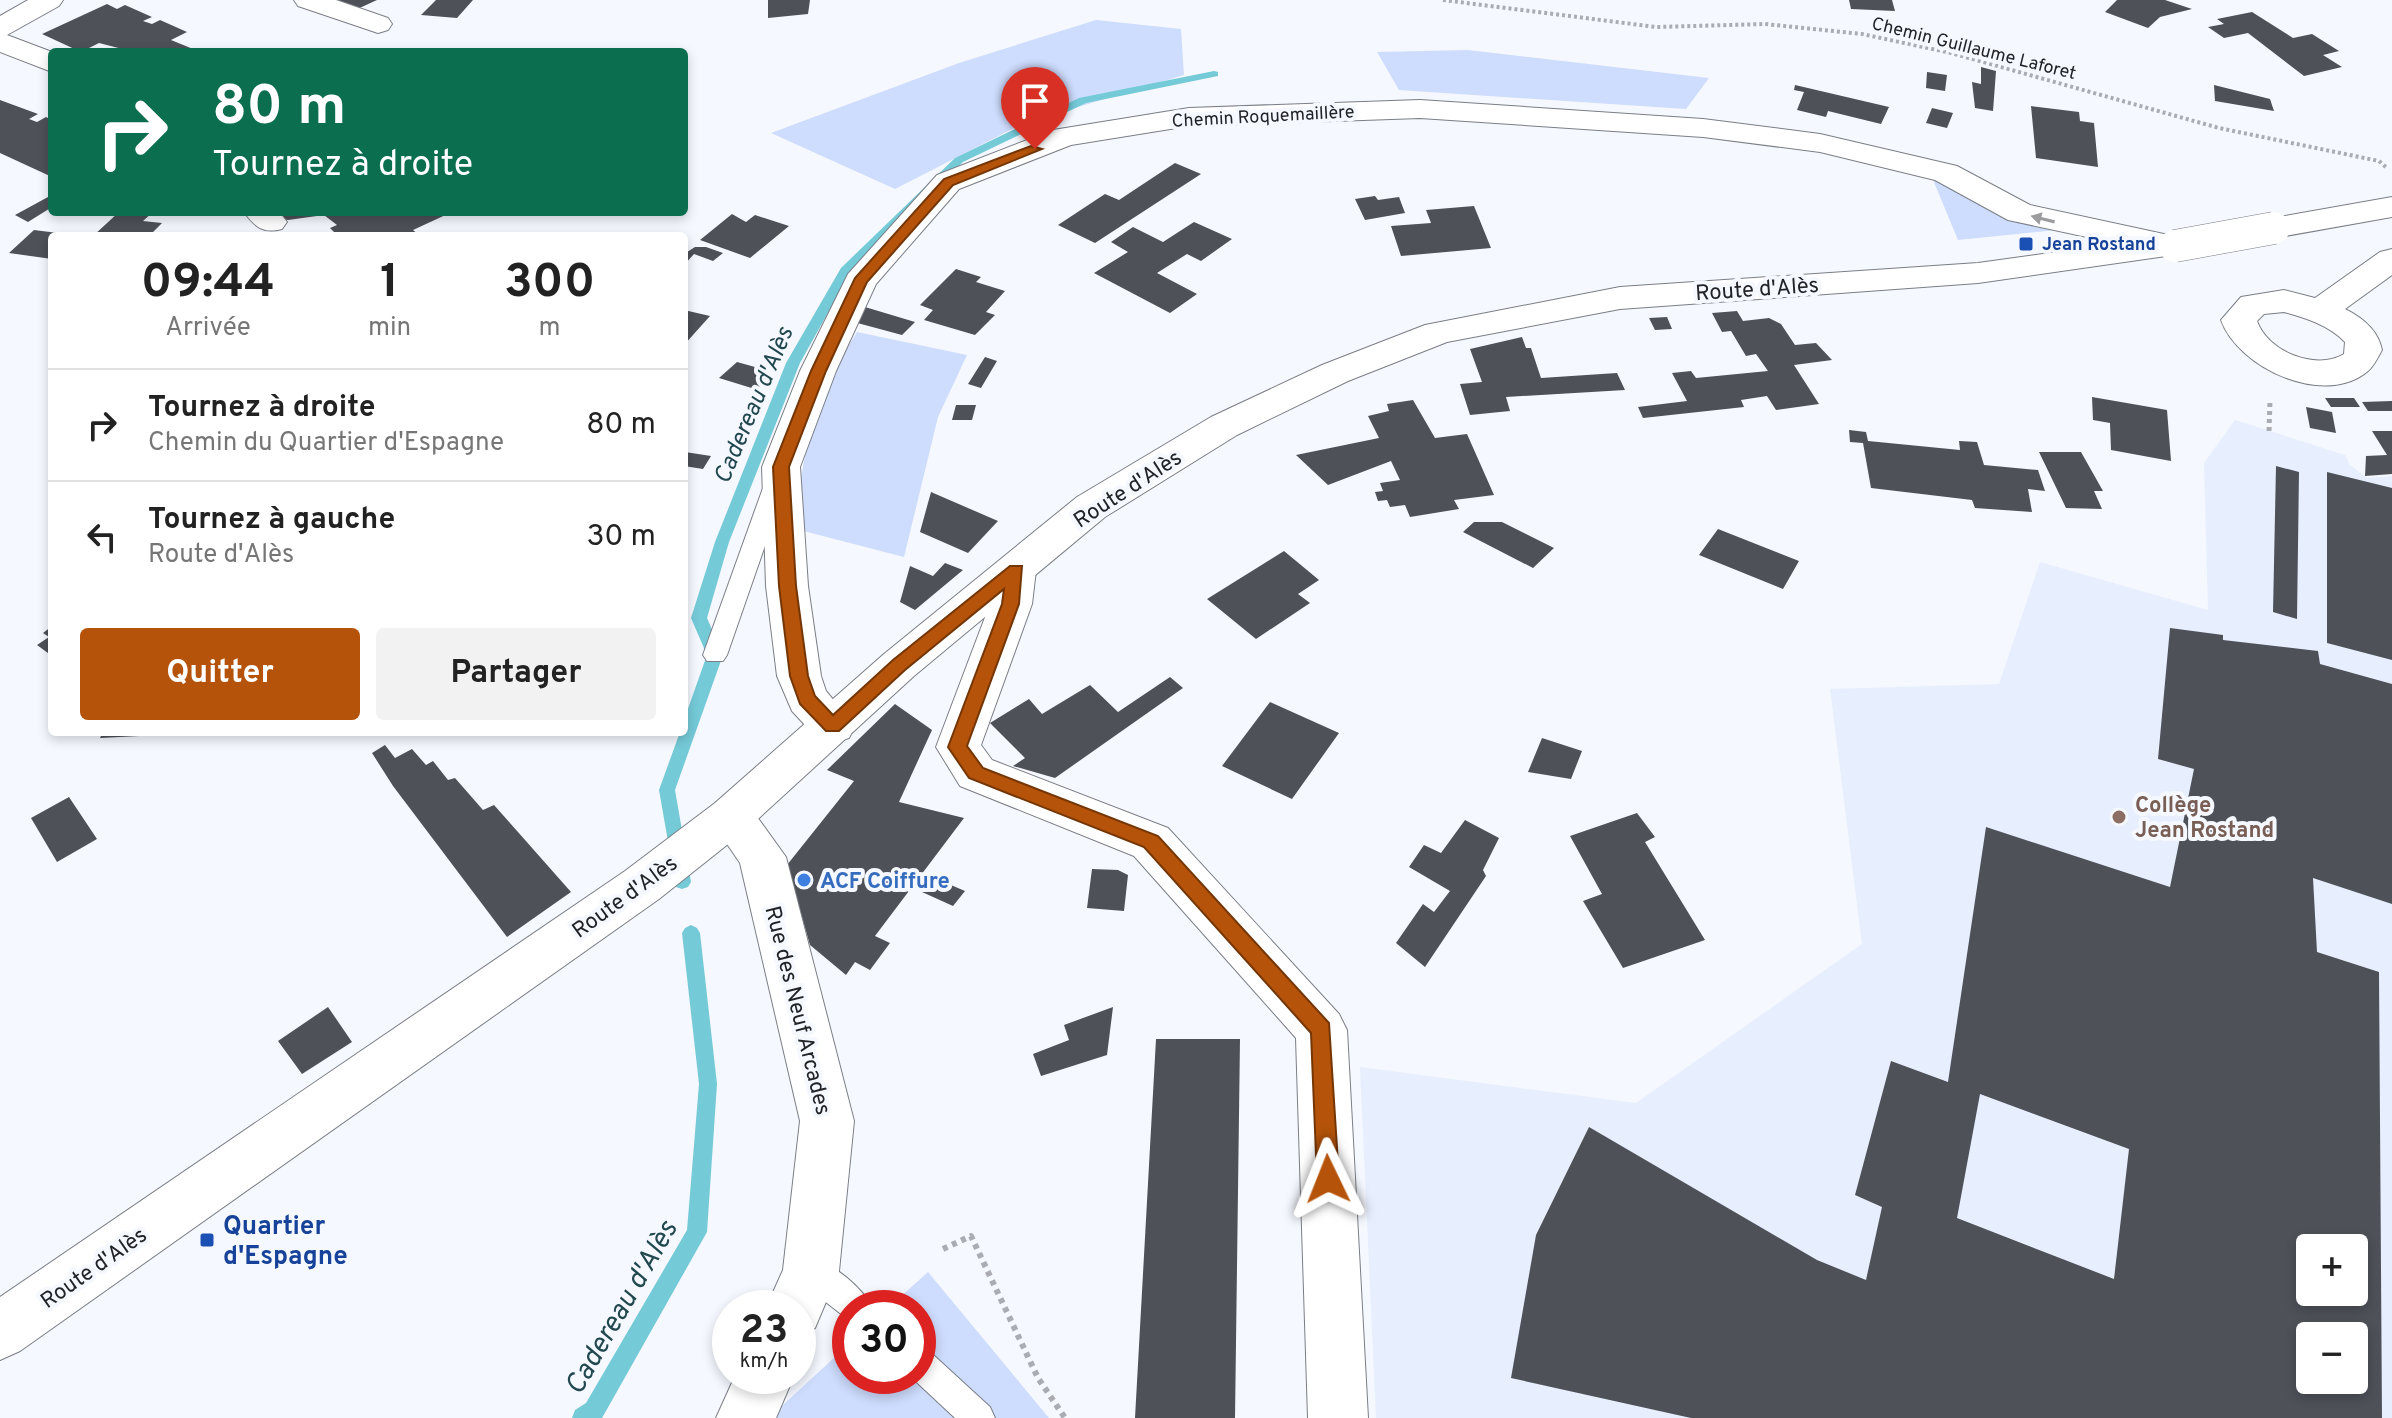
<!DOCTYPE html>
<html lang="fr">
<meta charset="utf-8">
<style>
:root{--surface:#fff;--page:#f2f2f2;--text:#222;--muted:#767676;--line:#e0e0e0;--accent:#b45309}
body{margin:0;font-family:Overpass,sans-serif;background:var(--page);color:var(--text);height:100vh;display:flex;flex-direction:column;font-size:30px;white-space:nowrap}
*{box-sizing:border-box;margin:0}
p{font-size:26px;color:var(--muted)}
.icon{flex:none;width:44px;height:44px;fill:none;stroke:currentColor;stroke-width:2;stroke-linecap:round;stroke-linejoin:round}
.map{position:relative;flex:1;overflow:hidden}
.sheet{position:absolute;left:48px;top:232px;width:640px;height:504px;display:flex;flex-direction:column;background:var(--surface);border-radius:8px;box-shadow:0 4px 12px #0003}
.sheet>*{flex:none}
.hud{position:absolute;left:48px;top:48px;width:640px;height:168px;border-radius:8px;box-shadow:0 4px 12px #0003;background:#0b6e4f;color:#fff;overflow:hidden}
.controls{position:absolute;left:2296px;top:1234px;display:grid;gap:16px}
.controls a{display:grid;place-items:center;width:72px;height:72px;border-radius:8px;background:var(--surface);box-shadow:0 4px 12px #0003;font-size:40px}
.speed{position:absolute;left:712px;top:1290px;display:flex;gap:16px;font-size:40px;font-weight:700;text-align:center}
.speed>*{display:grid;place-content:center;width:104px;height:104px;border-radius:50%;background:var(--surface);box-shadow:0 4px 12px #0003;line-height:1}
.speed small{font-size:20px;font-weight:400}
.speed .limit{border:12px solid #d22;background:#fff;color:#111}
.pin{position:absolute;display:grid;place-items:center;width:68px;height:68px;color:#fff;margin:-82px -34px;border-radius:50% 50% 50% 0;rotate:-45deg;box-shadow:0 0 8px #0007}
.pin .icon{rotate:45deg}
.me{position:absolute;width:88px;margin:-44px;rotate:358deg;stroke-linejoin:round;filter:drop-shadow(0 0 6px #0008)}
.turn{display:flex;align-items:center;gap:28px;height:168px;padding:0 32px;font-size:36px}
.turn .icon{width:104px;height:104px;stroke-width:2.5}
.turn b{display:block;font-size:56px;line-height:68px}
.eta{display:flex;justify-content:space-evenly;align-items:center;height:136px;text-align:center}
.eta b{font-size:48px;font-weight:700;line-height:56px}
.action{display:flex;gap:16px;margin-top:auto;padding:16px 32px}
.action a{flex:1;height:92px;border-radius:8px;background:var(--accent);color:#fff;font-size:32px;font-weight:700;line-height:92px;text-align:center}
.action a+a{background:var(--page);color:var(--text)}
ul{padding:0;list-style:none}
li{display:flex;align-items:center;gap:24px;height:112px;padding:0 32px;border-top:2px solid var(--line)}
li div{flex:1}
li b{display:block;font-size:30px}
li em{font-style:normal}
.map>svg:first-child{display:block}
.built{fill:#e7eefe;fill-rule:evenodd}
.green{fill:#cedcfd}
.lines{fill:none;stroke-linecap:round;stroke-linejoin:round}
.stream{fill:#75cad8;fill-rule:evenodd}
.building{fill:#4e5158;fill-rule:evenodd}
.lane-casing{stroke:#7a7e85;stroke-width:2}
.street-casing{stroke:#7a7e85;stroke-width:2}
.secondary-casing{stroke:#7a7e85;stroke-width:2}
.path-far2{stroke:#aaacb2;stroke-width:4;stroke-dasharray:3 3;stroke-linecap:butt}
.path-far1{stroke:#aaacb2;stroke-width:5;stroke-dasharray:4 4;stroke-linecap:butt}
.path{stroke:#aaacb2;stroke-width:6;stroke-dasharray:5 5;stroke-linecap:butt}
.lane{fill:#fff;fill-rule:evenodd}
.street{fill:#fff;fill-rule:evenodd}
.secondary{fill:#fff;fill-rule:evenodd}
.secondary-bridge-casing{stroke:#7a7e85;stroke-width:33;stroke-linecap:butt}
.secondary-bridge{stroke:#fff;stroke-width:32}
.oneway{fill:#9c9c9e}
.route{fill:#b45309;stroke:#753606;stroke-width:2}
.transit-dot{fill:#1a4fb4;stroke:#f5f8ff;stroke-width:3}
.education-dot{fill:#8d6e63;stroke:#f5f8ff;stroke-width:3}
.shop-dot{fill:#3f7fe0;stroke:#f5f8ff;stroke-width:3}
.labels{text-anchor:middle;stroke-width:8;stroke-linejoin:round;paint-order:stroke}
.far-street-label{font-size:18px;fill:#222327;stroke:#f5f8ff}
.far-transit-label{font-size:18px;font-weight:bold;fill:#164399;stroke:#f5f8ff;text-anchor:start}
.street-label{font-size:22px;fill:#222327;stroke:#f5f8ff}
.education-label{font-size:22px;font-weight:bold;fill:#785e54;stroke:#f5f8ff;text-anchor:start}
.shop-label{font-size:22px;font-weight:bold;fill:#366cbe;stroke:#f5f8ff;text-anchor:start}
.water-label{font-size:24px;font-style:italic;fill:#21484f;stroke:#f5f8ff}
.near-transit-label{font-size:26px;font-weight:bold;fill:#164399;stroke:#f5f8ff;text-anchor:start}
.near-water-label{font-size:28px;font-style:italic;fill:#21484f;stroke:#f5f8ff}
</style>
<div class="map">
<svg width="2392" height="1418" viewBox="0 0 2392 1418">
<rect width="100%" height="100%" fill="#f5f8ff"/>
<path class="built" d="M 2235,420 L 2345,455 L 2350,465 L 2367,478 L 2392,476 L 2392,1418 L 1376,1418 L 1360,1067 L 1636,1103 L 1862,944 L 1830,689 L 1999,684 L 2040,562 L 2208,610 L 2204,463 ZM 2310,1248 L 2354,1248 L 2354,1292 L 2310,1292 ZM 2310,1336 L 2354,1336 L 2354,1380 L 2310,1380 Z"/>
<path class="green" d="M 1096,20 L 1181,29 L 1184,75 L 1022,124 L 895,189 L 771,133 L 959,63 Z
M 1468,50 L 1709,78 L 1686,109 L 1399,90 L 1377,52 Z
M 1931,175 L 1944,178 L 2023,224 L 2065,229 L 1958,240 Z
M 857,332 L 967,355 L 938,417 L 904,557 L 792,528 L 815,400 Z
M 928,1272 L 1049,1418 L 769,1418 L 850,1343 L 850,1376 L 918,1376 L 918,1308 L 888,1308 Z"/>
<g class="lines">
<path class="stream" d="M 1214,71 L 1218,72 L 1218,76 L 1086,103 L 963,162 L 850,273 L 800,363 L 729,542 L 707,618 L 723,655 L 675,790 L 691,882 L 688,887 L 682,889 L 676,887 L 659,790 L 680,732 L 684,732 L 684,720 L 707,655 L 691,618 L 715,542 L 786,363 L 841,268 L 955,158 L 1079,98 Z
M 691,925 L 697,928 L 700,933 L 717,1084 L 707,1232 L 602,1418 L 572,1418 L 575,1410 L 586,1403 L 687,1230 L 699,1084 L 682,933 L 685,928 Z"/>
</g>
<path class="building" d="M 325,0 L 377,0 L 353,11 Z
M 436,0 L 473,0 L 457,18 L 421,15 Z
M 768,0 L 810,0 L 808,14 L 768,18 Z
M 1849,0 L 1892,0 L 1895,11 L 1851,9 Z
M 2117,0 L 2165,0 L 2192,9 L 2160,17 L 2148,28 L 2105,12 Z
M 107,4 L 117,9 L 125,5 L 152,17 L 143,21 L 152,24 L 160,20 L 187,32 L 171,40 L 193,49 L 134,52 L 99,43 L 81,52 L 42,34 Z
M 2252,12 L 2293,38 L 2312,34 L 2339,51 L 2323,55 L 2342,67 L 2304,76 L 2248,33 L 2224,38 L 2208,27 L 2224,24 L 2217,19 Z
M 1981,67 L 1996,71 L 1993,111 L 1975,108 L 1972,82 L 1981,84 Z
M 1927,72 L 1947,75 L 1945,91 L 1926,88 Z
M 1795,85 L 1889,107 L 1881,124 L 1828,111 L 1826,117 L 1797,110 L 1804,92 L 1794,90 Z
M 2214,85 L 2270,99 L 2274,111 L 2215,101 Z
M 0,100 L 38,114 L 29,119 L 37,122 L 46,117 L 52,120 L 52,177 L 0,153 Z
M 2031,106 L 2079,112 L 2080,121 L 2094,123 L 2098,167 L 2036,158 Z
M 1932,108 L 1953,113 L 1947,128 L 1926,123 Z
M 1175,163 L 1201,174 L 1095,243 L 1058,225 L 1105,194 L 1119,200 Z
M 1375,196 L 1378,200 L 1399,197 L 1405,213 L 1365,220 L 1355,199 Z
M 48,197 L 52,199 L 52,207 L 28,222 L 15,215 Z
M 1474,206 L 1491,248 L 1401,256 L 1391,226 L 1431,223 L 1426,210 Z
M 119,212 L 153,212 L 143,221 L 162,223 L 149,236 L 93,236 Z
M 275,212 L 452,212 L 413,230 L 420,236 L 338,236 L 330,228 L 337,225 L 324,215 L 288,220 L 278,218 Z
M 732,214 L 746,222 L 755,215 L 789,226 L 750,258 L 700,240 Z
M 1194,222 L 1232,239 L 1201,261 L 1187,254 L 1157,273 L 1197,294 L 1170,313 L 1094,273 L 1128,252 L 1111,242 L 1133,227 L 1163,242 Z
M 34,230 L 66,234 L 52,236 L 52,259 L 9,253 Z
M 695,247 L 706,247 L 723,253 L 713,261 L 694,254 L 684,265 L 684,254 Z
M 956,269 L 981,277 L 976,282 L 1005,291 L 986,312 L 995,315 L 975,335 L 924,320 L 933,310 L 920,305 Z
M 865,307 L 915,322 L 902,335 L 850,321 Z
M 684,310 L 710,316 L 684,345 Z
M 1737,311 L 1743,321 L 1769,318 L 1781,324 L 1795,345 L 1816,343 L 1832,360 L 1794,365 L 1819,404 L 1776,410 L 1767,396 L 1741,400 L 1744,407 L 1643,418 L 1638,407 L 1687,401 L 1672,373 L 1691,371 L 1696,378 L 1768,371 L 1756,354 L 1746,356 L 1731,331 L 1722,332 L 1712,313 Z
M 1667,317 L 1672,329 L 1655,330 L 1649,318 Z
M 1522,337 L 1526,348 L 1531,348 L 1541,378 L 1617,373 L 1625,390 L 1506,397 L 1510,411 L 1470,415 L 1460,384 L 1482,382 L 1470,349 Z
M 985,357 L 997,361 L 981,388 L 968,384 Z
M 737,362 L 766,370 L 758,390 L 719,378 Z
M 2092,397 L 2167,410 L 2171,461 L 2111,450 L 2110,423 L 2093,420 Z
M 2325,398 L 2354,398 L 2360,407 L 2331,407 Z
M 1413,400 L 1435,438 L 1467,434 L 1494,495 L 1454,500 L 1459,509 L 1410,517 L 1405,505 L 1390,507 L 1387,500 L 1378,501 L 1375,492 L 1383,491 L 1380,483 L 1400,480 L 1391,461 L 1328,485 L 1296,455 L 1379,438 L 1368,416 L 1389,411 L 1387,404 Z
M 2392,401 L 2392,411 L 2368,411 L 2362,402 Z
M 956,405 L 976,405 L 972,420 L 952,420 Z
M 2306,407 L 2332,412 L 2336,433 L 2310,428 Z
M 1849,430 L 1866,432 L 1868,441 L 1960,450 L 1959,441 L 1977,442 L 1984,465 L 2038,470 L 2045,491 L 2028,489 L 2032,512 L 1975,508 L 1972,500 L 1871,488 L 1863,443 L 1850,442 Z
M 2372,431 L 2392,431 L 2392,474 L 2365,476 L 2366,456 L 2387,455 Z
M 685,452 L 711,456 L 703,469 L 684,466 Z
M 2039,452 L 2081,452 L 2103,491 L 2094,491 L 2102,509 L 2066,508 Z
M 2276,466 L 2299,472 L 2297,619 L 2273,612 Z
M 2327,472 L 2392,488 L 2392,660 L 2327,643 Z
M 931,492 L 998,521 L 968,553 L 920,532 Z
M 1474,522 L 1502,522 L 1554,548 L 1533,568 L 1463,532 Z
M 1718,529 L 1799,561 L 1783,589 L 1699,555 Z
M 1284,551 L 1319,580 L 1298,594 L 1310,603 L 1256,639 L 1207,599 Z
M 945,563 L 963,570 L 915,610 L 900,602 L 910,566 L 933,576 Z
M 52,626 L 52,656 L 37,645 L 49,637 L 43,633 Z
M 2170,628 L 2223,635 L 2223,640 L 2318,651 L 2320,664 L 2392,684 L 2392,904 L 2313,878 L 2317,952 L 2379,972 L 2382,1418 L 1691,1418 L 1511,1378 L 1536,1235 L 1589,1127 L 1817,1260 L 1866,1280 L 1882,1207 L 1855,1195 L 1891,1061 L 1948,1082 L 1986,827 L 2170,887 L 2194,769 L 2158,759 ZM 1980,1094 L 2129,1149 L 2114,1279 L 1957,1218 ZM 2310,1248 L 2354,1248 L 2354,1292 L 2310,1292 ZM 2310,1336 L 2354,1336 L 2354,1380 L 2310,1380 Z
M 1170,677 L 1183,688 L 1055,778 L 1013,766 L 1025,758 L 990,723 L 1029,699 L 1042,714 L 1090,685 L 1118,712 Z
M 1270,702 L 1339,733 L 1292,799 L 1222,766 Z
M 895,704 L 932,730 L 899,802 L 964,818 L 875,936 L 890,943 L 870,970 L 855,962 L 846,975 L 810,945 L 787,865 L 854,781 L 827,770 Z
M 103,732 L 141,732 L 139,736 L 100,738 Z
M 1542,738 L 1582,751 L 1571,779 L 1528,772 Z
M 385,745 L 395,758 L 412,749 L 426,765 L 433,761 L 448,780 L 455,778 L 483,810 L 494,805 L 571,892 L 507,937 L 393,786 L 372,753 Z
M 69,797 L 97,839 L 57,862 L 31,818 Z
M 1637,813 L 1655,837 L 1645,842 L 1705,940 L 1623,968 L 1583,901 L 1602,894 L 1570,836 Z
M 1465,820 L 1499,838 L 1483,870 L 1486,876 L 1425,967 L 1396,943 L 1423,904 L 1434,912 L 1450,891 L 1409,867 L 1424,845 L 1441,853 Z
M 1092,869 L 1118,870 L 1128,875 L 1124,911 L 1087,908 Z
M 932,877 L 965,891 L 953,906 L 922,892 Z
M 328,1007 L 352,1042 L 302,1074 L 278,1041 Z
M 1113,1007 L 1107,1055 L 1041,1076 L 1033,1054 L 1069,1040 L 1064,1025 Z
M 1156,1039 L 1240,1039 L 1235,1418 L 1135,1418 Z"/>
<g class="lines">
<defs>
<path id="lane" d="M 774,481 L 785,488 L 727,655 L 723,661 L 707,661 L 703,655 L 763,488 Z
M 811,1256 C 832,1264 863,1287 872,1308 L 850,1308 L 850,1321 L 800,1282 L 796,1271 L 800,1260 Z
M 918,1346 L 929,1351 L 990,1407 L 995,1418 L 955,1418 L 910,1376 L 918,1376 Z"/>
<path id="street" d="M 28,0 L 63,0 L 59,6 L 7,35 L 52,52 L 52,72 L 0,52 L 0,16 Z
M 294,0 L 336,0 L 388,18 L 392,24 L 388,30 L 378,33 L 298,6 Z
M 1420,100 L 1703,119 L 1820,134 L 1957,166 L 2030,205 L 2187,239 L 2192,246 L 2187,253 L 2175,256 L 2008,220 L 1935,180 L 1820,152 L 1703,137 L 1420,118 L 1189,126 L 1071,145 L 959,189 L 876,284 L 836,371 L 800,467 L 808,586 L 821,676 L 826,691 L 855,726 L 849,738 L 833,743 L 817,738 L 792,711 L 777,676 L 766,586 L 762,467 L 800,371 L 848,274 L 937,175 L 1053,130 L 1189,108 Z
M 244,212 L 279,212 L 287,222 L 282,229 C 263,234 255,227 244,212 Z
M 2392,249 L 2392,275 L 2345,309 C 2363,318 2378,330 2382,350 C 2378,357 2374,366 2368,371 C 2325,408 2238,368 2221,320 L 2241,297 L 2284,290 L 2315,298 L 2380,252 ZM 2284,312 C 2305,318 2329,325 2345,342 L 2344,354 C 2316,371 2268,352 2257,321 L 2264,314 Z
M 1016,555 L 1030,560 L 1036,570 L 1032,604 L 981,745 L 992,760 L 1168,828 L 1339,1014 L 1347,1030 L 1368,1418 L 1308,1418 L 1296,1038 L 1134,856 L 960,786 L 936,747 L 990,604 L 996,570 L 1002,560 Z
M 731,797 L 747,803 L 786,857 L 854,1121 L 839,1271 L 815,1328 L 798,1335 L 798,1308 L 766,1308 L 783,1270 L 800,1121 L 740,863 L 708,816 L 715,803 Z
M 735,1376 L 794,1376 L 776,1418 L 716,1418 Z"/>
<path id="secondary" d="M 2392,197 L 2392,217 L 2274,238 L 2262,235 L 2257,228 L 2262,221 L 2274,218 Z
M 2175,236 L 2187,239 L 2192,246 L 2187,253 L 1978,283 L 1620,309 L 1447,342 L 1348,381 L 1237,435 L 1105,517 L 914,676 L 747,829 L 659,899 L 20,1351 L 0,1360 L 0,1297 L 625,871 L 715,803 L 884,654 L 1077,497 L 1211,417 L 1322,365 L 1425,325 L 1620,287 L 1978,263 Z"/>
</defs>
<use href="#lane" class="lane-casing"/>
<use href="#street" class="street-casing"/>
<use href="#secondary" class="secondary-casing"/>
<path class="path-far2" d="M 1443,0 L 1656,27 L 1765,24 L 1862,34 L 1951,53 L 2219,128 L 2379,161 L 2388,169"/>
<path class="path-far1" d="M 2269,431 L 2270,401"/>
<path class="path" d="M 943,1249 L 971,1236 L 1038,1378 L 1065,1418"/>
<use href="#lane" class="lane"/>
<use href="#street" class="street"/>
<use href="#secondary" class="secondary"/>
<defs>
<path id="secondary-bridge" d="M 2175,246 L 2274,228"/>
</defs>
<use href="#secondary-bridge" class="secondary-bridge-casing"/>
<use href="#secondary-bridge" class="secondary-bridge"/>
</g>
<defs><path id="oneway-solid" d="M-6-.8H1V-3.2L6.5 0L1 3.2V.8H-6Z" transform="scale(2)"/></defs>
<use class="oneway" href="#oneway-solid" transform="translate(2043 219) rotate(-166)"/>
<path class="route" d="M 1031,146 L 1042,149 L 953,185 L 867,282 L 826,371 L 789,467 L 796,586 L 808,676 L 815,696 L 833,715 L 893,660 L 1010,566 L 1022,566 L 1019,604 L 967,746 L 983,768 L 1158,836 L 1329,1023 L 1339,1179 L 1336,1187 L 1328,1190 L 1320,1187 L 1317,1179 L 1311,1033 L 1144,847 L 969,778 L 948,747 L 1002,604 L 1004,589 L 905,670 L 839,731 L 826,731 L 800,704 L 790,676 L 779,586 L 773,467 L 811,371 L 855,278 L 944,179 Z"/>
<g class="transit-dot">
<rect x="2018" y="236" width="16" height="16" rx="4"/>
<rect x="199" y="1232" width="16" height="16" rx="4"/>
</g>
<circle class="education-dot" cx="2119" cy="817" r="8"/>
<circle class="shop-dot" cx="804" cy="880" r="8"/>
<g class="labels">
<g class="far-street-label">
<text transform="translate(1974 48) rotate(14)" y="6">Chemin Guillaume Laforet</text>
<text transform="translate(1263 116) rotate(-3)" y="6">Chemin Roquemaillère</text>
</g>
<g class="far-transit-label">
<text x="2042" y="250">Jean Rostand</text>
</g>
<g class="street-label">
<text transform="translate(1757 288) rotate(-4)" y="8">Route d'Alès</text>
<text transform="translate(1127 488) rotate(-33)" y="8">Route d'Alès</text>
<text transform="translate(624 896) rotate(-36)" y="8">Route d'Alès</text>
<text transform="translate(799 1010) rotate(76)" y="8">Rue des Neuf Arcades</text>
<text transform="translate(93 1267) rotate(-35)" y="8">Route d'Alès</text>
</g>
<g class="education-label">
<text x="2135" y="812">Collège<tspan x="2135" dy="25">Jean Rostand</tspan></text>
</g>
<g class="shop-label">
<text x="820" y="888">ACF Coiffure</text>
</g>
<g class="water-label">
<text transform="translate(753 405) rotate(-67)" y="8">Cadereau d'Alès</text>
</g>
<g class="near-transit-label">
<text x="223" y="1234">Quartier<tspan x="223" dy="30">d'Espagne</tspan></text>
</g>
<g class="near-water-label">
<text transform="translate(620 1307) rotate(-60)" y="10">Cadereau d'Alès</text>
</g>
</g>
</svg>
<div class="controls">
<a>+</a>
<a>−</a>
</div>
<div class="speed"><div>23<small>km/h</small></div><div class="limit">30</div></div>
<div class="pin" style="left:1035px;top:149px;background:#d93025"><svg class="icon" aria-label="arrive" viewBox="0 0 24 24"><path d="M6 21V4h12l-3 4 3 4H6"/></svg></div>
<svg class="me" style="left:1328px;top:1179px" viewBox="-20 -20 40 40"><path d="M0-17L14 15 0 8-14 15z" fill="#b45309" stroke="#fff" stroke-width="4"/></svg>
<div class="hud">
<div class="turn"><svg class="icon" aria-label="right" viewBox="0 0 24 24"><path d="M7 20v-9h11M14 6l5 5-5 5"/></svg><div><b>80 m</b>Tournez à droite</div></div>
</div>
<section class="sheet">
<div class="eta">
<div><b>09:44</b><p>Arrivée</p></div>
<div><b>1</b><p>min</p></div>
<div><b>300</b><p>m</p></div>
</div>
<ul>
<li><svg class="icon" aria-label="right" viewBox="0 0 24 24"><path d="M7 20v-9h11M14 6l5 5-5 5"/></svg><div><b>Tournez à droite</b><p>Chemin du Quartier d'Espagne</p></div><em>80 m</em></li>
<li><svg class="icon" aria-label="left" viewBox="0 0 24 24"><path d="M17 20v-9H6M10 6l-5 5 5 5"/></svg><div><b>Tournez à gauche</b><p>Route d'Alès</p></div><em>30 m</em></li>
</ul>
<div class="action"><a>Quitter</a><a>Partager</a></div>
</section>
</div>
